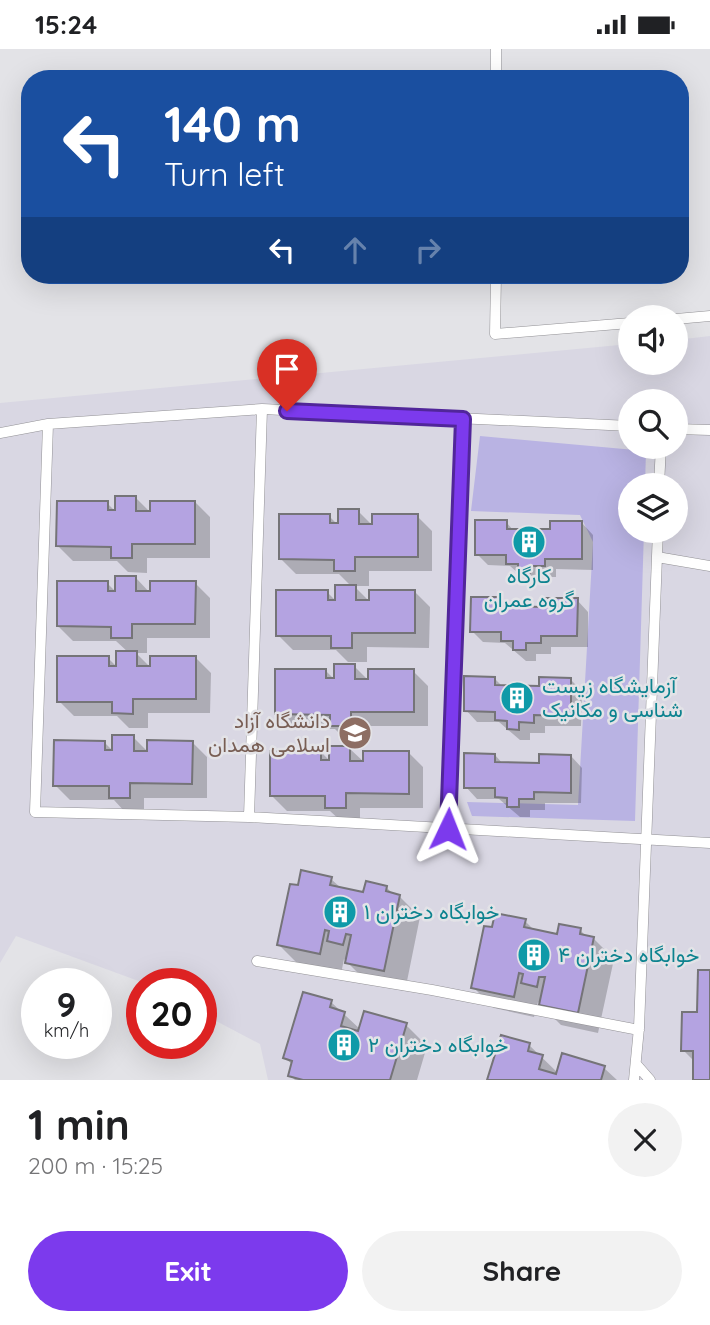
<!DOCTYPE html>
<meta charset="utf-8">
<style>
:root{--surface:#fff;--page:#f2f2f2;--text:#202124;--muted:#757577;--accent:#7c3aed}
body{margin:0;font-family:Quicksand,Vazirmatn,sans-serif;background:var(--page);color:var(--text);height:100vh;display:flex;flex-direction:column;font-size:26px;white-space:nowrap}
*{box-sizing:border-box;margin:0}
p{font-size:23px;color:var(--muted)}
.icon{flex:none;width:38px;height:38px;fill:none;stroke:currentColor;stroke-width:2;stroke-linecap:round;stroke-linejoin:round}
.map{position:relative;height:1031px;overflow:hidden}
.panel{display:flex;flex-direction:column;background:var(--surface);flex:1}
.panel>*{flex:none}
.top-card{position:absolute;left:21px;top:21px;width:668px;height:214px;border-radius:28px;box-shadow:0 7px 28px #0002;background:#1a4fa0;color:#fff;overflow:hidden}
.buttons{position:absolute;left:618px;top:256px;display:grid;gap:14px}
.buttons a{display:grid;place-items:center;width:70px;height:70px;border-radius:50%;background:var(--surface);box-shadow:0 7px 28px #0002;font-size:35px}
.speed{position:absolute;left:21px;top:919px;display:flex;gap:14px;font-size:35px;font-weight:700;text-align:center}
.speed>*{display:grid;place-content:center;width:91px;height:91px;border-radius:50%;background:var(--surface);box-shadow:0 7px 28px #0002;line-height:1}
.speed small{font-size:18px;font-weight:400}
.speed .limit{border:10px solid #d22;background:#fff;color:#111}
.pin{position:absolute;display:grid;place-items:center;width:60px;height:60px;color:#fff;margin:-72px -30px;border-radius:50% 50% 50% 0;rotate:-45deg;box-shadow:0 0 7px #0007}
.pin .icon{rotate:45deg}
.me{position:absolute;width:77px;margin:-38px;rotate:2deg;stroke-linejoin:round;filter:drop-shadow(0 0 5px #0008)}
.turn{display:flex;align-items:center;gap:24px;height:147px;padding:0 28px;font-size:32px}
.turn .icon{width:91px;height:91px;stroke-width:2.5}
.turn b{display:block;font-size:49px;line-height:60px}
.lanes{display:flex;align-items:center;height:66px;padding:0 28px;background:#0003;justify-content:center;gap:35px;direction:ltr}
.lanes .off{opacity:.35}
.round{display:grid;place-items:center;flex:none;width:74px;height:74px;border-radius:37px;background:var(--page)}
.overview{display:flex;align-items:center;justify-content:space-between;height:119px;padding:0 28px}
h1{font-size:42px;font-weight:800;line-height:52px}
.primary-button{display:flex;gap:14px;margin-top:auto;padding:14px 28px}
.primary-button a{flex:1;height:80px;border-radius:42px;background:var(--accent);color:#fff;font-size:28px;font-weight:800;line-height:80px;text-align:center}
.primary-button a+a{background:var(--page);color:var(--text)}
.status{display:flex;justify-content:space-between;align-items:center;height:49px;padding:0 35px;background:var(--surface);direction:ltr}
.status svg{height:19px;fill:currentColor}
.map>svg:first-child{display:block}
.built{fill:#d9d7e3;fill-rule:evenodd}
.green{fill:#b9b3e3}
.shadow{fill:#0003}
.building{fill:#b4a3e1;stroke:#757478;stroke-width:2}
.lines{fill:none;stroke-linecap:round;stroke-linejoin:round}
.lane-casing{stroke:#929195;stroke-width:11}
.lane{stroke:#fff;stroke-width:10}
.route-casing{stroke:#51269a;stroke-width:18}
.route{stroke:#7c3aed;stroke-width:12}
.labels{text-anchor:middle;stroke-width:5;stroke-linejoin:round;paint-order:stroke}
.culture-label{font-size:21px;fill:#0d838f;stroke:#e3e3e7;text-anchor:start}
.education-label{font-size:21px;fill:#785e54;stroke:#e3e3e7;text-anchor:end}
</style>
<div class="status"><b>15:24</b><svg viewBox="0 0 49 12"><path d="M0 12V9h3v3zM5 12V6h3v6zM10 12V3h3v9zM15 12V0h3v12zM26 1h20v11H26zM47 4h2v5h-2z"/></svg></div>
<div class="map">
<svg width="710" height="1031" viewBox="0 0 710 1031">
<rect width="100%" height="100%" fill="#e3e3e7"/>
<path class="built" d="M 710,287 L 710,1031 L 268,1031 L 260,995 L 201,964 L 201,934 L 144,934 L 16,887 L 0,914 L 0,354 L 630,295 L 630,313 L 676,313 L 676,291 ZM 630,352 L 676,352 L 676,397 L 630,397 ZM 630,436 L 676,436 L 676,481 L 630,481 Z"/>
<path class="green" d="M 480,387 L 646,402 L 645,436 L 630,436 L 630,481 L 644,481 L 635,772 L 472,767 L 467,753 L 578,756 L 593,493 L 580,466 L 471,462 Z"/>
<path class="shadow" d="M 136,449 L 151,464 L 195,453 L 210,468 L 210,509 L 147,509 L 147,524 L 128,523 L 117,512 L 73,512 L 58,497 L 107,454 L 117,464 Z
M 358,462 L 374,478 L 417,467 L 432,482 L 432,522 L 369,522 L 369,537 L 354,537 L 371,554 L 415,543 L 430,558 L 429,599 L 367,598 L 367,613 L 348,613 L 336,601 L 293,601 L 278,586 L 327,543 L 337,553 L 352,538 L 339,525 L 296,525 L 281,510 L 329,467 L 339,477 Z
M 506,473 L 514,482 L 551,482 L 582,474 L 593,486 L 593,521 L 556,520 L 556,528 L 541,528 L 541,535 L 531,535 L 510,517 L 488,516 L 477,505 Z
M 136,529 L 151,545 L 195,534 L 210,549 L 210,589 L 147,589 L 147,604 L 136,604 L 152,620 L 196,609 L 211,624 L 210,664 L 148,664 L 148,679 L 129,679 L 117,667 L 74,667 L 59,652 L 108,609 L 118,619 L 129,604 L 116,592 L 73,592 L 58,577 L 107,534 L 117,544 Z
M 501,550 L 510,559 L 547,559 L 577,551 L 588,563 L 588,598 L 551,598 L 551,605 L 536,605 L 536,612 L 526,612 L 505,594 L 483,593 L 472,582 Z
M 354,617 L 370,633 L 413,622 L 428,637 L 428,677 L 366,677 L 365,692 L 347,692 L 335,680 L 292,680 L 277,665 L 326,622 L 336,632 Z
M 495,630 L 503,638 L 540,638 L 571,631 L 582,642 L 581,677 L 545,677 L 545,684 L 530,684 L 530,691 L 520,691 L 499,673 L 477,673 L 466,661 Z
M 133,688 L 149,704 L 192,693 L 207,708 L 207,749 L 144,749 L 144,763 L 125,763 L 114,751 L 70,751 L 55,736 L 104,693 L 114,703 Z
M 349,699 L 365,714 L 408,703 L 423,718 L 423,759 L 360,759 L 360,773 L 342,773 L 330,762 L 287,762 L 272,747 L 321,703 L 331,713 Z
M 495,706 L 503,715 L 540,716 L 571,707 L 582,719 L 581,754 L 545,754 L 545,761 L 530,761 L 530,768 L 520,768 L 499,750 L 477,750 L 466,738 Z
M 331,830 L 342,840 L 365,845 L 386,838 L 394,846 L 399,847 L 420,868 L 405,942 L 368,934 L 344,910 L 341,925 L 300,917 L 279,896 L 300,838 Z
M 525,872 L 536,883 L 558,887 L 580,881 L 587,888 L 593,889 L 614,910 L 598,984 L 561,976 L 538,953 L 534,968 L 494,959 L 473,938 L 493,880 Z
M 710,923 L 710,1031 L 695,1031 L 695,1013 L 683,1001 L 699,965 Z
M 331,953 L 361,981 L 406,976 L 427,997 L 417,1031 L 295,1031 L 290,1026 L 293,1016 L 285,1009 Z
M 529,996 L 558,1024 L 604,1019 L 617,1031 L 489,1031 Z"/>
<path class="building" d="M 115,447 L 136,447 L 136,462 L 150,462 L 150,452 L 195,452 L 195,495 L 132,495 L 132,509 L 111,509 L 111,498 L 56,497 L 57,452 L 108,452 L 108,461 L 115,461 Z
M 338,460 L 359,460 L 359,475 L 372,475 L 372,465 L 418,465 L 418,508 L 355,508 L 355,522 L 334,522 L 334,511 L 279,510 L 279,465 L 330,465 L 330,474 L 338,474 Z
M 475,471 L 507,471 L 507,480 L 550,480 L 550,472 L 582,472 L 582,510 L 545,510 L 545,517 L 530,517 L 530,524 L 518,524 L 518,515 L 506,515 L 506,506 L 475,506 Z
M 115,527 L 136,527 L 136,542 L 150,542 L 150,532 L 196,532 L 195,575 L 132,575 L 132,589 L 111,589 L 111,578 L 57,577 L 57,532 L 108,532 L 108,542 L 115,542 Z
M 335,536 L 356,536 L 356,551 L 369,551 L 369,541 L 415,541 L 415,584 L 352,584 L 352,599 L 331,599 L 331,587 L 276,587 L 276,541 L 328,541 L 328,551 L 335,551 Z
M 471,548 L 502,548 L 502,557 L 545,558 L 545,549 L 578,549 L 577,587 L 541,587 L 541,594 L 526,594 L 526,601 L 513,601 L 513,592 L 501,592 L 501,583 L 470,583 Z
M 116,602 L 137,602 L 137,617 L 150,617 L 150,607 L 196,607 L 196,650 L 133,650 L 133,665 L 112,664 L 112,653 L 57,653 L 57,607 L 109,607 L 109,617 L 116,617 Z
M 334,615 L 355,615 L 355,630 L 368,630 L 368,620 L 414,620 L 414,663 L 351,663 L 351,677 L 330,677 L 330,666 L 275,665 L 275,620 L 326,620 L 326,629 L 334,629 Z
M 464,627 L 495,628 L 495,636 L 539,637 L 539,628 L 571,629 L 571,667 L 534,666 L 534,674 L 519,673 L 519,681 L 507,680 L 507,672 L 495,671 L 495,663 L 464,662 Z
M 112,686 L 134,686 L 134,702 L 147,702 L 147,691 L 193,692 L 192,735 L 130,734 L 130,749 L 109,749 L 109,737 L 53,737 L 54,691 L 105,692 L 105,701 L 112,701 Z
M 329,697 L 350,697 L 350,712 L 363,712 L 363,702 L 409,702 L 409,745 L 346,744 L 346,759 L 325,759 L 325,747 L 270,747 L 270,702 L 321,702 L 321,711 L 329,711 Z
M 464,704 L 495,705 L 495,713 L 539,714 L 539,705 L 571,706 L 571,744 L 534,743 L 534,750 L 519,750 L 519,758 L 507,758 L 507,749 L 495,748 L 495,739 L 464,739 Z
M 301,821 L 332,828 L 330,836 L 363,843 L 366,832 L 387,837 L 386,842 L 400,846 L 384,922 L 345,914 L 351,886 L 346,885 L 343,896 L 327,892 L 329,882 L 325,881 L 320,905 L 277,896 L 290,835 L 298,836 Z
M 495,864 L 526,870 L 524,878 L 557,885 L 559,875 L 581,879 L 580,885 L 594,888 L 578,964 L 539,956 L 545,928 L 539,928 L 537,938 L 521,934 L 523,925 L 519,924 L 514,948 L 471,939 L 484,877 L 492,878 Z
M 698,921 L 710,921 L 710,1031 L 693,1031 L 693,1002 L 681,1002 L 682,963 L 697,963 Z
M 303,943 L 332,951 L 330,958 L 345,963 L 341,977 L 358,982 L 364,962 L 407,974 L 390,1031 L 303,1031 L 288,1027 L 292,1012 L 283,1009 Z
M 501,986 L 530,994 L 528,1002 L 543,1006 L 539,1020 L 556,1025 L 562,1004 L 605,1017 L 601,1031 L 487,1031 Z"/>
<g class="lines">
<defs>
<path id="lane" d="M 496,30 L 496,0
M 496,226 L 495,285 L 630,274
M 676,270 L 710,267
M 48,375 L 35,763 L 249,768 L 710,794
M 676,380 L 710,381
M 0,384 L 48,375 L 262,360 L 630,377
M 659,436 L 661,397
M 657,508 L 710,517
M 249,768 L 262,360
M 448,780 L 463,370
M 257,912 L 432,941 L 639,981
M 636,1015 L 650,1031
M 634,1031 L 639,979 L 658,481"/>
</defs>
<use href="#lane" class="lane-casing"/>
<use href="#lane" class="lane"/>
</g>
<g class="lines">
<defs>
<path id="route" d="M 287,362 L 463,370 L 448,780"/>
</defs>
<use href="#route" class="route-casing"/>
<use href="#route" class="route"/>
</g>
<defs>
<symbol id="building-disc" viewBox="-11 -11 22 22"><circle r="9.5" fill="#0f9aa8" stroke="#e3e3e7"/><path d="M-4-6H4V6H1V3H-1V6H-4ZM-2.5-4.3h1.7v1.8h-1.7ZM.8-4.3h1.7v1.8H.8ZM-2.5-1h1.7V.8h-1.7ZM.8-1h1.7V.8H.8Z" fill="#fff"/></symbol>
<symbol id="university-disc" viewBox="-11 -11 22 22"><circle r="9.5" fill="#8d6e63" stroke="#e3e3e7"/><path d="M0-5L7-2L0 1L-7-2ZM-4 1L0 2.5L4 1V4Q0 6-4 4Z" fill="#fff"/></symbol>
</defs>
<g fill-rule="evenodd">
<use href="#building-disc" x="510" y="474" width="38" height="38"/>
<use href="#building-disc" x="498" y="630" width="38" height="38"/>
<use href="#university-disc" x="336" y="665" width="38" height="38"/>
<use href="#building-disc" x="321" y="844" width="38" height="38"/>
<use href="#building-disc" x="515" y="887" width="38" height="38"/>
<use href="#building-disc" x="325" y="977" width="38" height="38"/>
</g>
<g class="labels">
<g class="culture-label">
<text x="529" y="534" text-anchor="middle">کارگاه<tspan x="529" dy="24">گروه عمران</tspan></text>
<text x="542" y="644">آزمایشگاه زیست<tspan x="542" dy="24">شناسی و مکانیک</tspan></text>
<text x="364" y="870">خوابگاه دختران ۱</text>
<text x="558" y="913">خوابگاه دختران ۴</text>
<text x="368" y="1003">خوابگاه دختران ۲</text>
</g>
<g class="education-label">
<text x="330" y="679">دانشگاه آزاد<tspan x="330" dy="24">اسلامی همدان</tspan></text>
</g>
</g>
</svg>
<div class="buttons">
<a><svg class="icon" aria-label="sound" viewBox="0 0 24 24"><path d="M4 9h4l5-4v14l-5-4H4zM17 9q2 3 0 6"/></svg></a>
<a><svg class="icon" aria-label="search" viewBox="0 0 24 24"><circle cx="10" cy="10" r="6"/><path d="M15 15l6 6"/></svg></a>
<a><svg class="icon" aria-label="layers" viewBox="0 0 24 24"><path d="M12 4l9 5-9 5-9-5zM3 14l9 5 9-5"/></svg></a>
</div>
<div class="speed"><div>9<small>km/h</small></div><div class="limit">20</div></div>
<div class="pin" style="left:287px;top:362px;background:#d93025"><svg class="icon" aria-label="arrive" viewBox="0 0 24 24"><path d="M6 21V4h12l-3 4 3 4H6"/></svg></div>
<svg class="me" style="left:448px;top:780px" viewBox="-20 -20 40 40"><path d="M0-17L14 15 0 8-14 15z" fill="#7c3aed" stroke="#fff" stroke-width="4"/></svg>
<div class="top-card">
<div class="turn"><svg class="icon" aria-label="left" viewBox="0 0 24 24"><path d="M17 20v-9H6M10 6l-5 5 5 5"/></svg><div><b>140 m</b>Turn left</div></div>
<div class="lanes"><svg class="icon" aria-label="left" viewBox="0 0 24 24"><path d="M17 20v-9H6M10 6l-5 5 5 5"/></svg><svg class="icon off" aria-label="ahead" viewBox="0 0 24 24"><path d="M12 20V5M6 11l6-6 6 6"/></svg><svg class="icon off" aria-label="right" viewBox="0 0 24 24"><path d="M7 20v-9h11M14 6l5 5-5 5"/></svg></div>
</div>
</div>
<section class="panel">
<div class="overview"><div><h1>1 min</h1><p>200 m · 15:25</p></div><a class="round"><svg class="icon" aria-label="close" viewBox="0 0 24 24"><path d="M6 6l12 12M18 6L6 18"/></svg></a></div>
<div class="primary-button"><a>Exit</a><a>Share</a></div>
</section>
